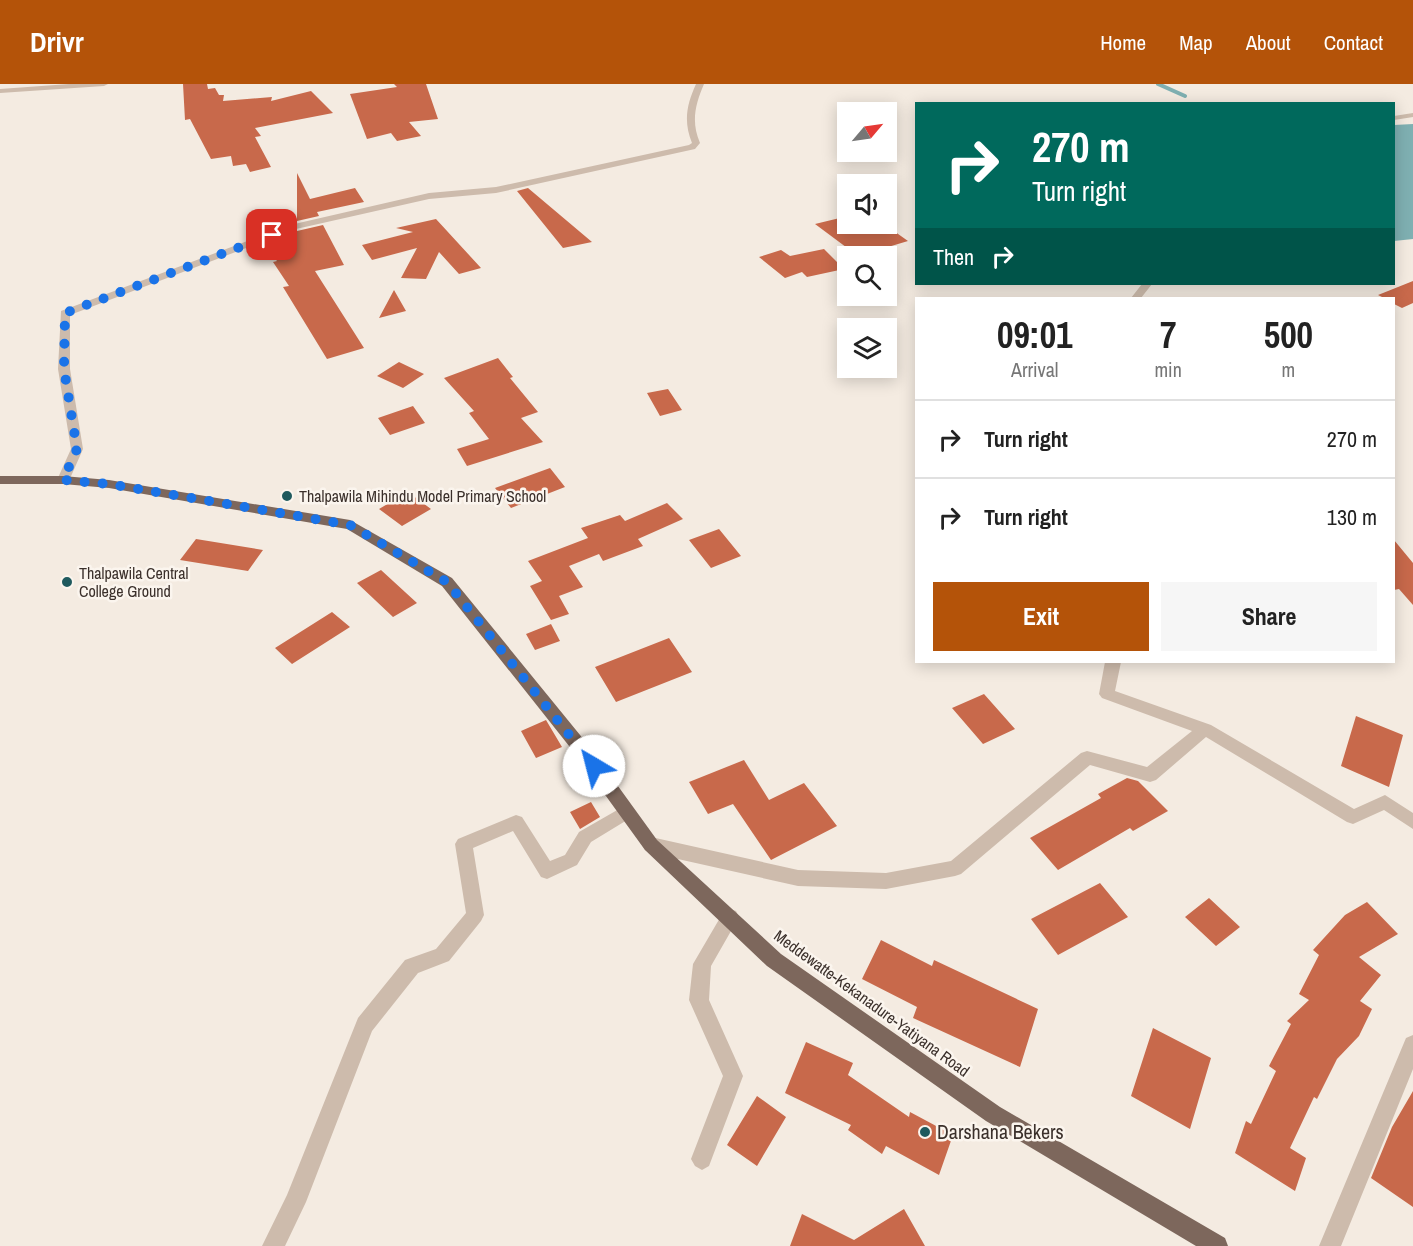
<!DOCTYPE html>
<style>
:root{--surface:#fff;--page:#f6f6f6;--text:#222;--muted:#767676;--line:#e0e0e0;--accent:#b45309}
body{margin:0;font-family:"Archivo Narrow",sans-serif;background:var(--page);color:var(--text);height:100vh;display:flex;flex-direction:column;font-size:22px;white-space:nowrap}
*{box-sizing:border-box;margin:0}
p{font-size:20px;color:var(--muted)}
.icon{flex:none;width:33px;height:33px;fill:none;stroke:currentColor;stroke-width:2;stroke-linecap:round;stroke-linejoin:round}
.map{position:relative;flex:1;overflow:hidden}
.panel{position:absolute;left:915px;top:213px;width:480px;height:366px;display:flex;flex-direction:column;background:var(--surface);border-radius:0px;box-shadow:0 3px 15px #0003}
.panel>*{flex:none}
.hud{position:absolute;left:915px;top:18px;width:480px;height:183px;border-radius:0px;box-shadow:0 3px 15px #0003;background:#00695c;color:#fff;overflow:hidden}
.needle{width:39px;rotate:61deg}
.controls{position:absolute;left:837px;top:18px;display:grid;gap:12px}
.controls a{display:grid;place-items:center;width:60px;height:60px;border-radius:0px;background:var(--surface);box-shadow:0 3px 15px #0003;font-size:30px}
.pin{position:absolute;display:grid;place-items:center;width:51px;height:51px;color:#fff;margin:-26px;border-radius:12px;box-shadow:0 3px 9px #0006}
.me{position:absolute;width:66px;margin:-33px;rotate:323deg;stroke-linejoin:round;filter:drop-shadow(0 0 4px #0008)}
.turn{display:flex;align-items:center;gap:21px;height:126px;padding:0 18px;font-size:27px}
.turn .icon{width:78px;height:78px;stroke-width:2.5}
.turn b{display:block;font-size:42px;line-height:51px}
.then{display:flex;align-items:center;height:57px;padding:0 18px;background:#0003;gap:12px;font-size:22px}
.eta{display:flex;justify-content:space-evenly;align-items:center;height:102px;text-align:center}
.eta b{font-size:36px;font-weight:700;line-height:42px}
.primary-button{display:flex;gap:12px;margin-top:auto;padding:12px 18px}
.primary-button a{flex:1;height:69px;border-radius:0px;background:var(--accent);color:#fff;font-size:24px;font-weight:700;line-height:69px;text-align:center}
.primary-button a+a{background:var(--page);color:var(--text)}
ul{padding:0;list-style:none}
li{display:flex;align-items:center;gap:18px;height:78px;padding:0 18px;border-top:2px solid var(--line)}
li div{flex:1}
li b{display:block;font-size:22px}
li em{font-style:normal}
header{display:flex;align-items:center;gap:36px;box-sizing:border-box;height:84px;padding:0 30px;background:var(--accent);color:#fff}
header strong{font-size:28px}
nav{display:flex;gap:33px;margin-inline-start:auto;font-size:21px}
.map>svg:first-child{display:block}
.water{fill:#7fb0b2}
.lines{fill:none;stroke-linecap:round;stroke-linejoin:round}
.stream{stroke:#7fb0b2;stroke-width:4}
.building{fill:#c8694b}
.street{fill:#cdbbac;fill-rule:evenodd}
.primary{fill:#7d675c;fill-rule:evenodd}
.route{stroke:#1a73e8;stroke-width:10;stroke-dasharray:0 18}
.poi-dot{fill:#1f5a5e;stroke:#fbf5ee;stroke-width:2}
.labels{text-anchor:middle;stroke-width:5;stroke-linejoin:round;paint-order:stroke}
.poi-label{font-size:16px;fill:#3b302b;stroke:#fbf5ee;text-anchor:start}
.street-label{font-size:16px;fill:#3b302b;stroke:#fbf5ee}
.near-poi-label{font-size:20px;fill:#3b302b;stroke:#fbf5ee;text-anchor:start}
</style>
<header>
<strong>Drivr</strong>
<nav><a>Home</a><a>Map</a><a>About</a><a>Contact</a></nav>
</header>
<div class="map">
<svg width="1413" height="1162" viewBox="0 0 1413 1162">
<rect width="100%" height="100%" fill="#f4ebe1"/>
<path class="water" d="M 1413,40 L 1413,155 L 1394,157 L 1394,41 Z"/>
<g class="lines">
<path class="stream" d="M 1158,0 L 1185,12"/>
</g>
<path class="building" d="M 183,0 L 207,0 L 208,5 L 215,4 L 219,11 L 224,11 L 223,17 L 272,13 L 271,17 L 311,7 L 333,29 L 255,44 L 261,52 L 255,53 L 271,83 L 250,88 L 246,80 L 233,82 L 231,72 L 211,75 L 190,35 L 185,36 Z
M 394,0 L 426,0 L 438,35 L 409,38 L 421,52 L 397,57 L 391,49 L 367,55 L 350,10 L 397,3 Z
M 297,89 L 310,115 L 355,104 L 364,118 L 317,128 L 319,132 L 297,137 Z
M 528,104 L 592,158 L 563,164 L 517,107 Z
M 848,132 L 848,140 L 884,140 L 908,157 L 858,172 L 815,140 Z
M 436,135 L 481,184 L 459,190 L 439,168 L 426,195 L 401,194 L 417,164 L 372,176 L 362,161 L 413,148 L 396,144 Z
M 323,141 L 344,181 L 315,187 L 364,264 L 327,275 L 283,203 L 289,202 L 273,178 L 277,177 L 263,160 L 297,150 L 297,147 Z
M 824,165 L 844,185 L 807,193 L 802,188 L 785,194 L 759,173 L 781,166 L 790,172 Z
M 1413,197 L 1413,219 L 1402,224 L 1394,220 L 1394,214 L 1384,214 L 1378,211 Z
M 394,206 L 406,227 L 379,234 Z
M 498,274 L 513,293 L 510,294 L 538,328 L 521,334 L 543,358 L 467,382 L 457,365 L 489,355 L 469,329 L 474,327 L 444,294 Z
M 399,278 L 424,290 L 403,304 L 377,292 Z
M 668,305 L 682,326 L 660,332 L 647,309 Z
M 413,322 L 425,339 L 390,351 L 378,334 Z
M 550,384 L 565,403 L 511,424 L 495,404 Z
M 408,408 L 431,425 L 402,442 L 379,425 Z
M 667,419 L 683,435 L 638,455 L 643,462 L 603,477 L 599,470 L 569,482 L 583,503 L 559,512 L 569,530 L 551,536 L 530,502 L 542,497 L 528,477 L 588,454 L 581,444 L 620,431 L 625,437 Z
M 719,445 L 741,472 L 711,484 L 689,456 Z
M 196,455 L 263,466 L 248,487 L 180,476 Z
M 1394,456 L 1413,479 L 1413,521 L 1399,505 L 1394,506 Z
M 381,486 L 417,519 L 393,533 L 357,499 Z
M 332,528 L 350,543 L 292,580 L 275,564 Z
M 551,540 L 560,557 L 535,566 L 526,550 Z
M 669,554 L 692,588 L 616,618 L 595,583 Z
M 984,610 L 1015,645 L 983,660 L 952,624 Z
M 1356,632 L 1403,651 L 1389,703 L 1341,682 Z
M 546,636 L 562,663 L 536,674 L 521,647 Z
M 744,676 L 769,716 L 804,699 L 837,742 L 771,776 L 733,720 L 708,730 L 689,698 Z
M 1127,694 L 1138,697 L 1168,727 L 1133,747 L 1130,744 L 1058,786 L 1030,754 L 1101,714 L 1098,710 Z
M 591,718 L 600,733 L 580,745 L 570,728 Z
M 1100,799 L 1128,833 L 1058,871 L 1031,835 Z
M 1209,814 L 1240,843 L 1216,862 L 1185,833 Z
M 1367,818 L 1398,850 L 1359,873 L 1381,891 L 1360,917 L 1372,925 L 1359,952 L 1337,975 L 1317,1015 L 1314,1013 L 1290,1064 L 1306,1074 L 1295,1107 L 1235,1069 L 1246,1037 L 1251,1040 L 1276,987 L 1269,982 L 1291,940 L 1287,937 L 1309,916 L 1299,910 L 1319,871 L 1313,866 L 1345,831 Z
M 881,856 L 932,882 L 934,876 L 1038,925 L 1020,983 L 913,934 L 917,923 L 862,895 Z
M 1153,944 L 1211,974 L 1190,1045 L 1131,1012 Z
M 806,958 L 853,979 L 848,991 L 909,1033 L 910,1028 L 953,1051 L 939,1091 L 886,1062 L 882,1070 L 848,1046 L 851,1041 L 785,1009 Z
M 1413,1007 L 1413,1123 L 1371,1094 L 1392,1043 Z
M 757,1012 L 786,1033 L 757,1082 L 727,1061 Z
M 904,1125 L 925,1162 L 790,1162 L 802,1130 L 854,1156 Z"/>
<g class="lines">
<path class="street" d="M 69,0 L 108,0 L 104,2 L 0,9 L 0,5 Z
M 696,0 L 704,0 C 695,21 691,38 700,59 L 695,65 L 496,109 L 429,115 L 296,145 L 70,231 L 70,285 L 83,365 L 68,399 L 58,399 L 57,396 L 71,365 L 58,285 L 61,227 L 290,141 L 429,109 L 496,103 L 689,61 L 692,59 C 683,37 687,20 696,0 Z
M 1413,29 L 1413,33 L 1394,36 L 1394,32 Z
M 1142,200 L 1152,200 L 1141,214 L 1131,214 Z
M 1105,578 L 1121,578 L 1115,607 L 1211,641 L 1354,725 L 1385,711 L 1413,729 L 1413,745 L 1384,726 L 1353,740 L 1347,738 L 1206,653 L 1156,696 L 1150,698 L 1090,681 L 961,790 L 955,792 L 886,805 L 798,802 L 651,769 L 645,766 L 642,761 L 645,756 L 651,753 L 798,786 L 886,789 L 951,777 L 1081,669 L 1087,667 L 1147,683 L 1192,647 L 1102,614 L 1099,610 Z
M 626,721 L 632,723 L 634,728 L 632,733 L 591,758 L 577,781 L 547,795 L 541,793 L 513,747 L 473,764 L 484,831 L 481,837 L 449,877 L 418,889 L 372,947 L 306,1118 L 285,1162 L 262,1162 L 287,1111 L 358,934 L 405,876 L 436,865 L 466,829 L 455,760 L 458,755 L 516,731 L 522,733 L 550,777 L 565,771 L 579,748 Z
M 730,825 L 736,827 L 739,833 L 711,882 L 709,916 L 743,992 L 709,1082 L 702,1086 L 695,1082 L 691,1075 L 723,992 L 689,916 L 693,880 L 724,827 Z
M 1413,951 L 1413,985 L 1341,1162 L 1319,1162 L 1406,954 Z"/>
<path class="primary" d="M 0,392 L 63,392 L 109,396 L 350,436 L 452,494 L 589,662 L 657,756 L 781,870 L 1000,1023 L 1225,1154 L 1228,1162 L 1196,1162 L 986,1037 L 767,882 L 645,766 L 577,672 L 442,502 L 347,445 L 109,404 L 63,400 L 0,400 Z"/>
</g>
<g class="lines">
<path class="route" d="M 272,151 L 65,229 L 64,285 L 77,365 L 63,396 L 109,400 L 350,441 L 447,498 L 594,682"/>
</g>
<g class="poi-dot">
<circle cx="287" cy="412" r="6"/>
<circle cx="67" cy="498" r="6"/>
<circle cx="925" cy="1048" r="6"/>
</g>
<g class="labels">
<g class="poi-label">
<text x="299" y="418">Thalpawila Mihindu Model Primary School</text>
<text x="79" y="495">Thalpawila Central<tspan x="79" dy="18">College Ground</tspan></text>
</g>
<g class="street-label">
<text transform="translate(872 919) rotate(36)" y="6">Meddewatte-Kekanadure-Yatiyana Road</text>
</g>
<g class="near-poi-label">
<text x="937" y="1055">Darshana Bekers</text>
</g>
</g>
</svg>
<div class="controls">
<a><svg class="needle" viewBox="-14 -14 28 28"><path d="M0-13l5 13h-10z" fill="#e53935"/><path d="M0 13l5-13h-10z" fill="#767676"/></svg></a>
<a><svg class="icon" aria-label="sound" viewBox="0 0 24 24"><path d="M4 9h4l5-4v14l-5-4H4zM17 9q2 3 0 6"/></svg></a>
<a><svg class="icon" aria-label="search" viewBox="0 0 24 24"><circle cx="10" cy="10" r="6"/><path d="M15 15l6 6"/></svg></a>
<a><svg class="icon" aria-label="layers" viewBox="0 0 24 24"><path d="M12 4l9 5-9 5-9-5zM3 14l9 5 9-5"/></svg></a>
</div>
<div class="pin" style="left:272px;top:151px;background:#d93025"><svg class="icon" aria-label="arrive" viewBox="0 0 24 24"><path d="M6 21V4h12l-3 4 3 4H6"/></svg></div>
<svg class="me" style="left:594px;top:682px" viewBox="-20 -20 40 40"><circle r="19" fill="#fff"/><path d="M0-13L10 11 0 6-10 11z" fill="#1a73e8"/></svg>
<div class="hud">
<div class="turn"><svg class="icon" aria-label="right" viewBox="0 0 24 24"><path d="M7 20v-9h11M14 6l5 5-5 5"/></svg><div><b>270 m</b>Turn right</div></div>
<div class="then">Then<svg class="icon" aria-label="right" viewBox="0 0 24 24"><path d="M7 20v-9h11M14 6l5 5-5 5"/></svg></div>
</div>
<section class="panel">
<div class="eta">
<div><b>09:01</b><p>Arrival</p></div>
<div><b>7</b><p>min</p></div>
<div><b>500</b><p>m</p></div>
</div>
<ul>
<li><svg class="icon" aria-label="right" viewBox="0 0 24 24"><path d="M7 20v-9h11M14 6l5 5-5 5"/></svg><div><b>Turn right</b></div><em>270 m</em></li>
<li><svg class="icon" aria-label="right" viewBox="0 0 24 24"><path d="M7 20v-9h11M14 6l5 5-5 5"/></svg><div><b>Turn right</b></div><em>130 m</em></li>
</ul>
<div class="primary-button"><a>Exit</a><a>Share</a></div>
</section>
</div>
